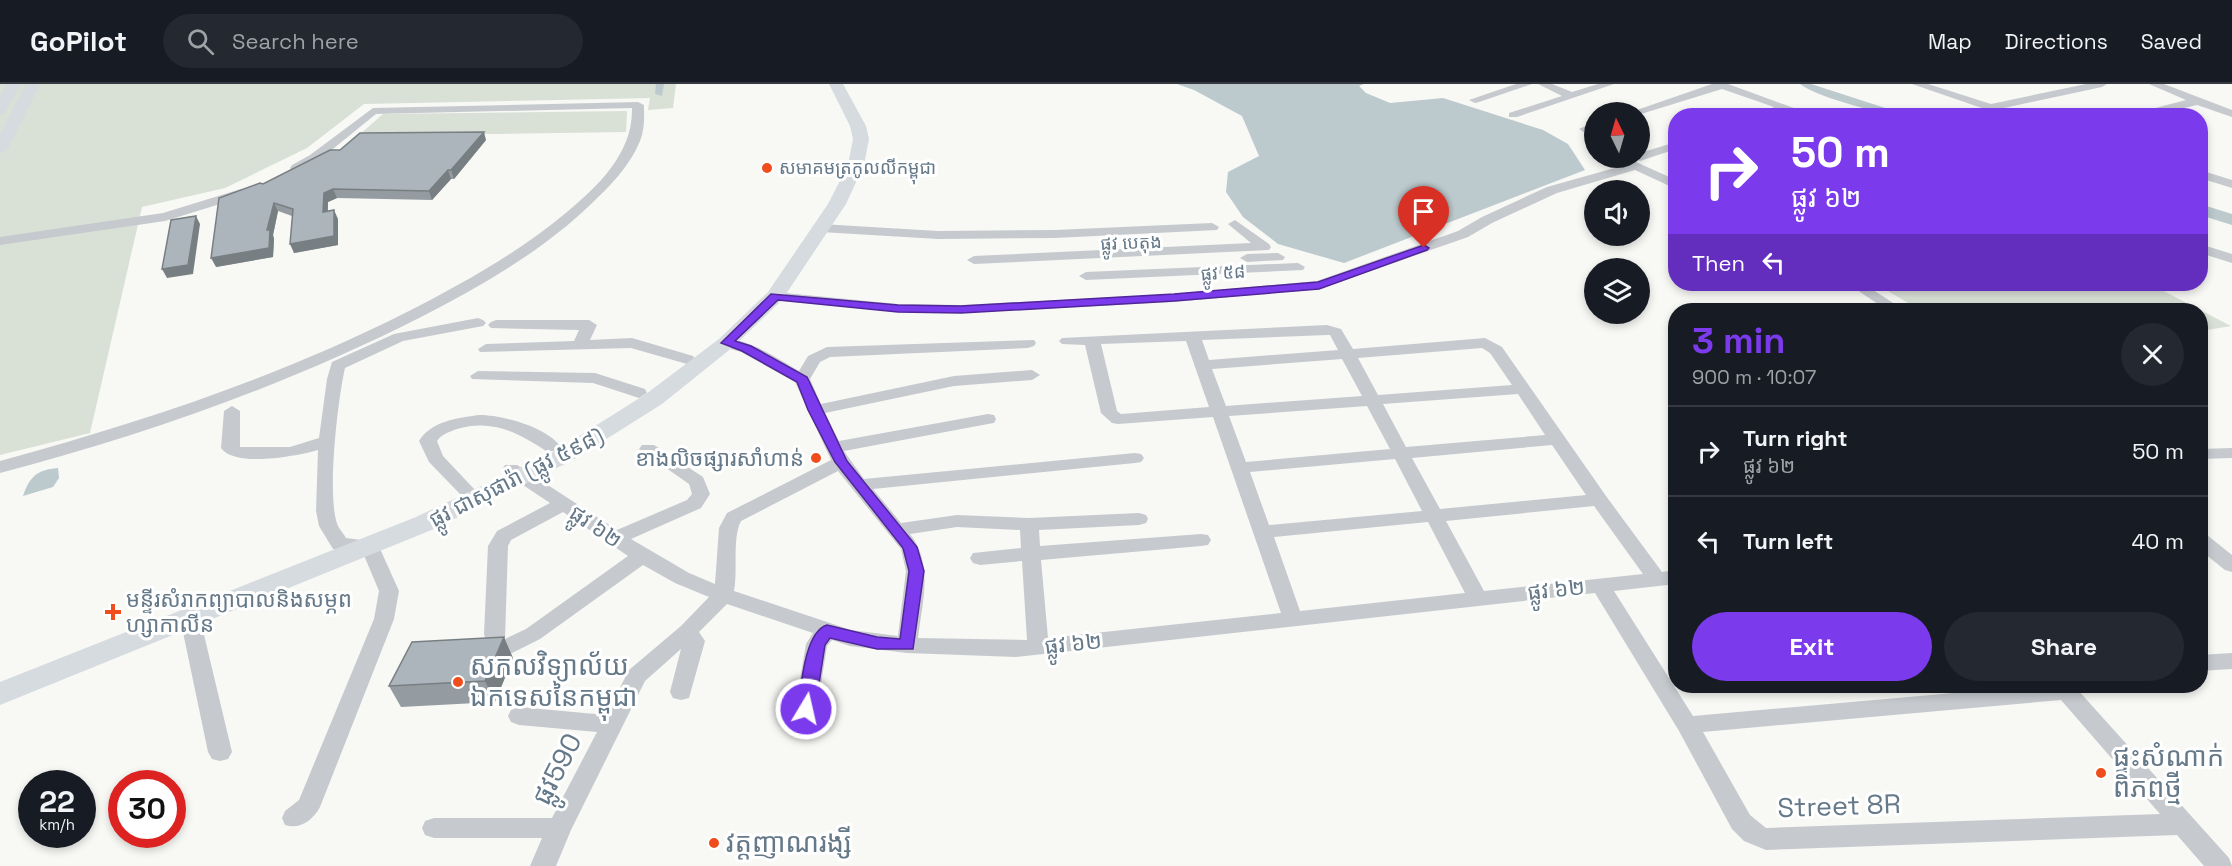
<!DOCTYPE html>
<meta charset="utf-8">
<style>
:root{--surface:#171b24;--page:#242831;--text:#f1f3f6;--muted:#9ea1a6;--line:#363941;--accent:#7c3aed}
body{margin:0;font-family:"Space Grotesk","Noto Sans Khmer",sans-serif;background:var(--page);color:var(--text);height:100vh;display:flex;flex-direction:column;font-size:22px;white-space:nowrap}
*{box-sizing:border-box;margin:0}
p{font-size:20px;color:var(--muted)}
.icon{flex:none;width:33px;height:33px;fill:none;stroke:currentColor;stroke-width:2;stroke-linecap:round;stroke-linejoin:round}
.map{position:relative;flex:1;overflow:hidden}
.sheet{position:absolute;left:1668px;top:219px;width:540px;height:390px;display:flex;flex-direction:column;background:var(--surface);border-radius:24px;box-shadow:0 3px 9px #0003}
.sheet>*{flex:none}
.guide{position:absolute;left:1668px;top:24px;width:540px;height:183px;border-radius:24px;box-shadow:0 3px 9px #0003;background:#7c3aed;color:#fff;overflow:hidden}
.needle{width:39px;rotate:355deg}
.tools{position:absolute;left:1584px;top:18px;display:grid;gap:12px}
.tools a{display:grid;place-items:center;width:66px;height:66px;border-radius:50%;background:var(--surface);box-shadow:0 3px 9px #0003;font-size:30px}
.speed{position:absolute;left:18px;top:686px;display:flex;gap:12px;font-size:30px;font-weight:700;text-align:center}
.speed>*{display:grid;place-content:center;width:78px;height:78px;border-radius:50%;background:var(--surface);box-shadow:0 3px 9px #0003;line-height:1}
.speed small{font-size:15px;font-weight:400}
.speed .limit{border:9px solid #d22;background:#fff;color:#111}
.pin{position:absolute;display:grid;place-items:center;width:51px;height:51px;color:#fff;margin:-62px -26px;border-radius:50% 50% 50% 0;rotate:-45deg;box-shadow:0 0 6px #0007}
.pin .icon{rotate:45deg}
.me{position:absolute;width:66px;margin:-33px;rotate:9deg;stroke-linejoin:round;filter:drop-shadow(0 0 4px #0008)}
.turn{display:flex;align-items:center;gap:21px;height:126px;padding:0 24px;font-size:27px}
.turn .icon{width:78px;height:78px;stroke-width:2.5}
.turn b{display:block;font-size:42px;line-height:51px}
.then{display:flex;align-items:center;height:57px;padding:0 24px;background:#0003;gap:12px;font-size:22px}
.round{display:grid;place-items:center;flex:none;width:63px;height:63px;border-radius:32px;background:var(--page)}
.overview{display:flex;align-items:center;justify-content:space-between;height:102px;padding:0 24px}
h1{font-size:36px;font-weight:700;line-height:45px;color:var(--accent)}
.action{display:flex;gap:12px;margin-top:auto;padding:12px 24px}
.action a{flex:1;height:69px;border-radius:36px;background:var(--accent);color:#fff;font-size:24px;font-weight:700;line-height:69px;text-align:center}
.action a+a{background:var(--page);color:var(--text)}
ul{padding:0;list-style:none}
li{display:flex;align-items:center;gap:18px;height:90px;padding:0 24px;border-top:2px solid var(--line)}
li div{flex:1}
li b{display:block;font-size:22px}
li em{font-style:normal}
header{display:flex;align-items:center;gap:36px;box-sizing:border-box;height:84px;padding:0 30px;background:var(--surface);border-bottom:2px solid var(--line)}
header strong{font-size:28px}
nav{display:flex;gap:33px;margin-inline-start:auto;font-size:21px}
.search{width:420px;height:54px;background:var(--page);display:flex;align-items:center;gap:15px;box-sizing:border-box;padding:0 21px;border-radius:33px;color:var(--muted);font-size:22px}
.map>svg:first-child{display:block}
.green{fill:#d9e0d6}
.water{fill:#bcc9cd}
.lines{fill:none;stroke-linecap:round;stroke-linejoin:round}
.canal{fill:#bcc9cd;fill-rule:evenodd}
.river{fill:#bcc9cd;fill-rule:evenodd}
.minor{fill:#c6cace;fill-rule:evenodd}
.major{fill:#d6dbdf;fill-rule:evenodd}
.wall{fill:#949ca1}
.shaded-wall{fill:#787f83}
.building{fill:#acb5bb;stroke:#787f83;stroke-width:1.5}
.route{fill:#7c3aed;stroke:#51269a;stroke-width:1.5}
.poi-dot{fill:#f14d1c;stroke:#fff;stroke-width:2}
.labels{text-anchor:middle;stroke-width:6;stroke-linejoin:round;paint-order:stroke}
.far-poi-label{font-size:18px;fill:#657989;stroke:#fff;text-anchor:start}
.far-street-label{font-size:18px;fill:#657989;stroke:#fff}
.poi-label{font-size:22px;fill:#657989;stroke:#fff;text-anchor:end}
.street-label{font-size:22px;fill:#657989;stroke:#fff}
.near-poi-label{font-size:27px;fill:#657989;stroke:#fff;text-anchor:start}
.near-street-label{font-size:27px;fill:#657989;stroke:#fff}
</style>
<header>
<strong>GoPilot</strong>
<div class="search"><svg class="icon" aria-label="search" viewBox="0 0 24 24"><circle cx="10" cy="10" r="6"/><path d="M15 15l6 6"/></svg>Search here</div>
<nav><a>Map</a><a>Directions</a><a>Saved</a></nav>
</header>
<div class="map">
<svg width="2232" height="782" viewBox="0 0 2232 782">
<rect width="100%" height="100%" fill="#f8f8f5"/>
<path class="green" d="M 0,0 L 676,0 L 673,24 L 648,26 L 650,14 L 364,20 L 307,64 L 225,104 L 142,123 L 90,349 L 0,371 Z
M 627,27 L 626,48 L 358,52 L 383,30 Z
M 1876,200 L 2150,200 L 2231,242 L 2201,247 L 2200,226 L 1920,226 Z"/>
<path class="water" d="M 1177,0 L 1364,0 L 1359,2 L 1366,9 L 1390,19 L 1443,14 L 1543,46 L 1568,60 L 1585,86 L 1344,179 L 1278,160 L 1243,133 L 1226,108 L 1228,88 L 1259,72 L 1242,32 L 1194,6 Z
M 58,384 L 59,394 L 53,403 L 23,412 C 30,392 37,386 58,384 Z"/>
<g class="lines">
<path class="canal" d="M 656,0 L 664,0 L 662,12 L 655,10 Z
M 1800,0 L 1811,0 L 1910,32 C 1886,32 1819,14 1800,0 Z"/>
<path class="river" d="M 2200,120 L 2232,130 L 2232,141 L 2200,131 Z"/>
<path class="minor" d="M 1516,0 L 1532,0 L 1479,18 L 1475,19 L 1469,16 Z
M 1538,0 L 1552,0 L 1572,8 L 1598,0 L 1614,0 L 1517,33 L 1509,33 L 1509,29 L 1562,12 Z
M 1712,0 L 1728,0 L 1816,32 L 1798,32 L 1785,27 L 1772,32 L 1755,32 L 1774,23 L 1722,5 L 1641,30 L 1631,28 Z
M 1912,0 L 1928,0 L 1991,20 L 2086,0 L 2107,0 L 2102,3 L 2004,24 L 2023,32 L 2005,32 Z
M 2149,0 L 2164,0 L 2232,26 L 2232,33 L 2197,21 L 2148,32 L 2125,32 L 2186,16 Z
M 638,18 L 644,21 C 644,33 645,45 640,57 C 630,82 609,103 590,121 C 541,168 481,202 421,233 C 287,301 145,351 0,389 L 0,377 C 139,339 276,294 405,229 C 462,200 518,169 567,128 C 599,101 633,69 632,24 L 376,30 L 318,77 L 300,87 L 292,87 L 290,84 L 292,81 L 310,71 L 373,24 Z
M 1594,38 L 1594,45 L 1585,49 L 1579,45 Z
M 1676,58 L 1676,65 L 1640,77 L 1634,74 L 1640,74 L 1640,69 Z
M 1636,78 L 1676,96 L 1676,105 L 1635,86 L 1557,109 L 1492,139 L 1468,153 L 1319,205 L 1174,218 L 961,229 L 898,228 L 775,216 L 768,212 L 775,208 L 898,220 L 961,221 L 1174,210 L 1317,197 L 1458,147 L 1482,133 L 1547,103 Z
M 2200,86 L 2232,96 L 2232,104 L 2200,94 Z
M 241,105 L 246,106 L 247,109 L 246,112 L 165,137 L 0,161 L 0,153 L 163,129 Z
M 1235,136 L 1269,160 L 1271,163 L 1269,166 L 974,180 L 967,176 L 974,172 L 1251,159 L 1228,140 Z
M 1212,139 L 1219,143 L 1217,146 L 1055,154 L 938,155 L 821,148 L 814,144 L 821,140 L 938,147 L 1055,146 Z
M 2200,160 L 2232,170 L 2232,179 L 2200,169 Z
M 1278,169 L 1285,173 L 1283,176 L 1247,178 L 1240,174 L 1247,170 Z
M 1298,179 L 1305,183 L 1303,186 L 1086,196 L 1079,192 L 1086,188 Z
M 1848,200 L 1864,200 L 1904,226 L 1887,226 Z
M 478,234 L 483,236 L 486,239 L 483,242 L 403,257 L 345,284 C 338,314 326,415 338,442 C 340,446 344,450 346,454 L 377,458 L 399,507 L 394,535 L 320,723 C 313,736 300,746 285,741 L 282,734 L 285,727 L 299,716 L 374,535 L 379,507 L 363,469 L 333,465 L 319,442 L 316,427 L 318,366 C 297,372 235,384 221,364 L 224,327 L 232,322 L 240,327 L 240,363 L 290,363 L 319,354 L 327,295 L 332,278 L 394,250 Z
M 496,236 L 589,236 L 597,241 L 590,256 L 632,254 L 693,272 L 695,275 L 687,280 L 631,264 L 480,268 L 478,265 L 486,260 L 574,257 L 579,246 L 491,244 L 488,241 L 491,238 Z
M 1327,241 L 1341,245 L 1353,265 L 1485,254 L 1502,263 L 1606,412 L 1662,488 L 1676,486 L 1676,500 L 1614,507 L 1693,632 L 2033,602 L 2077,602 L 2077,605 L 2229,774 L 2232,782 L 2204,782 L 2177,751 L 1766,766 L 1744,757 L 1732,745 L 1679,647 L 1595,509 L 1016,573 L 907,569 L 850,562 L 832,556 L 827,562 L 817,625 L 814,631 L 806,634 L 798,631 L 795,625 L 806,560 L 813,549 L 727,520 L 699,548 L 705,557 L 689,614 L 681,616 L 673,614 L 670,608 L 681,565 L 645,597 L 571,746 L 556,782 L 530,782 L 542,754 L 434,754 L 425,751 L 422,744 L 425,737 L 434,734 L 552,734 L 597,648 L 519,641 L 511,638 L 508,632 L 511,626 L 519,623 L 606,631 L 629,586 L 681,542 L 709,513 L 675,499 L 643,481 L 540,555 L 508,571 L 489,567 L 484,550 L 488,462 L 497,447 L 550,419 L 505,389 L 502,385 L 505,381 L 517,381 L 617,446 L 687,416 L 692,410 L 689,400 L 639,365 L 642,361 L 654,361 L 703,393 L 710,410 L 701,424 L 631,455 L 689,489 L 715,500 L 719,444 L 727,429 L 831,376 L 795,298 L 741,268 L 720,262 L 718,259 L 720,256 C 742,250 780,276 799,287 L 808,272 L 827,263 L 1034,256 L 1036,259 L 1034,262 L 1028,264 L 830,273 L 820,278 L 810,295 L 821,320 L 954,292 L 1032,286 L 1040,291 L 1032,296 L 954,302 L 825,329 L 839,357 L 988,330 L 994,331 L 996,335 L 994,339 L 988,340 L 844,367 L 864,395 L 1135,369 L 1141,370 L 1144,374 L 1141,378 L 1135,379 L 873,405 L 901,439 L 957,431 L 1029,434 L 1139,429 L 1146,431 L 1148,435 L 1146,439 L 1139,441 L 1039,446 L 1040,462 L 1201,450 L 1208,451 L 1211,456 L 1208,461 L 1201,462 L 1041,476 L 1048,554 L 1281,529 L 1213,333 L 1118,340 L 1112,339 L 1101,329 L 1085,261 L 1062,260 L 1059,257 L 1062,254 ZM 1327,251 L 1330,251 L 1338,266 L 1209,276 L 1202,256 ZM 1186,257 L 1209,323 L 1121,330 L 1117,327 L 1101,260 ZM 1482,264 L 1490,269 L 1512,301 L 1378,311 L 1358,274 ZM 1342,275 L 1362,312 L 1226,322 L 1212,285 ZM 1518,310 L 1545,351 L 1406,363 L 1383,320 ZM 1367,322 L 1390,365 L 1246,378 L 1229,332 ZM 1552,361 L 1586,411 L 1440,425 L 1412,374 ZM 1395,375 L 1422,427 L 1269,441 L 1250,388 ZM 838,387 L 901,465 L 906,487 L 898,552 L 851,546 L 734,507 C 738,487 732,454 741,437 ZM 1594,422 L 1643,490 L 1484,507 L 1446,437 ZM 563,428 L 628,472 L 526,545 L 505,555 L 508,462 L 511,456 ZM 1428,438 L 1465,509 L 1300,527 L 1274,453 ZM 957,443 L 1020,446 L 1021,464 L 973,469 L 970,474 L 973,479 L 980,481 L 1022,477 L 1027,556 L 918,554 C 922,519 934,480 910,450 ZM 2061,616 L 2160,730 L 1766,744 L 1750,731 L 1703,648 Z
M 478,287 L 595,289 L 645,305 L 647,309 L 639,314 L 593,299 L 472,295 L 470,292 Z
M 479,331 C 503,331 547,343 561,363 L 558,367 L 546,367 C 517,348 492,335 457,345 C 449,348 442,350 437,357 L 443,372 L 475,406 L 472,410 L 460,410 L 429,378 L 419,357 C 431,337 458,334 479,331 Z
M 2232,364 L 2232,374 L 2200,375 L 2200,365 Z
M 2200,450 L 2207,451 L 2232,471 L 2232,488 L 2225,486 L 2200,466 Z
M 190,527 L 197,529 L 200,534 L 232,668 L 228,675 L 220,677 L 212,675 L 208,668 L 180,534 L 183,529 Z
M 2232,569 L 2232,585 L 2200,587 L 2200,571 Z"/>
<path class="major" d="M 7,0 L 21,0 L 5,29 L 0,31 L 0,12 Z
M 26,0 L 40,0 L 8,65 L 0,70 L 0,50 Z
M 829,0 L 843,0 L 866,42 L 869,55 L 864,81 L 846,120 L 782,216 L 733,263 L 662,320 L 573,376 L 434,445 L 0,621 L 0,598 L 416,433 L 557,366 L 646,310 L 719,255 L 768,208 L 828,120 L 848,81 L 853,55 L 850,42 Z"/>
</g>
<path class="wall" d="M 486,56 L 454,95 L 451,95 L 432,116 L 337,114 L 328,118 L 328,127 L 338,135 L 338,161 L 294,169 L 292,132 L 278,127 L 273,151 L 274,155 L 273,173 L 216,183 L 263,100 L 340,66 Z
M 513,574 L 495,618 L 401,623 L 389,602 Z"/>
<path class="shaded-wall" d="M 484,48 L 486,56 L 454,95 L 451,86 Z
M 448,86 L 451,95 L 432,116 L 429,107 Z
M 333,105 L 337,114 L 328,118 L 327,137 L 323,128 L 324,109 Z
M 274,119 L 278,127 L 273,151 L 274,155 L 273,173 L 216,183 L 211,174 L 267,146 Z
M 334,126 L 338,135 L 338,161 L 294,169 L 290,160 Z
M 196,132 L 200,140 L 193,190 L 167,194 L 162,185 Z
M 504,553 L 513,574 L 495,618 L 485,597 Z"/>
<path class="building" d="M 484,48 L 451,86 L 448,86 L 429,107 L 333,105 L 324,109 L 323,128 L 334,126 L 334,152 L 290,160 L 293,125 L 274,119 L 267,146 L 270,146 L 269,164 L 211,174 L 219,114 L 260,99 L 263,100 L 330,66 L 340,66 L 360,49 Z
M 196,132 L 188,181 L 162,185 L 171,136 Z
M 504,553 L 485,597 L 389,602 L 412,558 Z"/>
<path class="route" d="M 1424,161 L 1429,164 L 1427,166 L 1319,205 L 1174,217 L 961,229 L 898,228 L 778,216 L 735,257 L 751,262 L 807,293 L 847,377 L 917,463 L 924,487 L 913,565 L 877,565 L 830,554 L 825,561 L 815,625 L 812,630 L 806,632 L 800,630 L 798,625 C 801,604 804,548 827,541 L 877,553 L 900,555 L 909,487 L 903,464 L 835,378 L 808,326 L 797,298 L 742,267 L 721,259 L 771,210 L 898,221 L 961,222 L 1174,210 L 1318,198 Z"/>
<g class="poi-dot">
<circle cx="767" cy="84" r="6"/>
<circle cx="816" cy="374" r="6"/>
<path d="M110 519h6v6h6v6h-6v6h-6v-6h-6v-6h6z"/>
<circle cx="458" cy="598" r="6"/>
<circle cx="2101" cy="689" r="6"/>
<circle cx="714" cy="759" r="6"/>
</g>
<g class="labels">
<g class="far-poi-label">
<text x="779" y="90">សមាគមត្រកូលលីកម្ពុជា</text>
</g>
<g class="far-street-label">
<text transform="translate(1131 159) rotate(-2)" y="6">ផ្លូវ បេតុង</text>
<text transform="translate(1223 189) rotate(-4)" y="6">ផ្លូវ ៥៨</text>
</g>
<g class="poi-label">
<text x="804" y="382">ខាងលិចផ្សារសាំហាន់</text>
<text x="126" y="523" text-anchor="start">មន្ទីរសំរាកព្យាបាលនិងសម្ភព<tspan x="126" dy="25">ហ្សាកាលីន</tspan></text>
</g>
<g class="street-label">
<text transform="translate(516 393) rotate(-27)" y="8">ផ្លូវ ជាសុផារ៉ា (ផ្លូវ ៥៩៨)</text>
<text transform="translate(596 442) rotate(34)" y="8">ផ្លូវ ៦២</text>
<text transform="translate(1556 505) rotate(-6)" y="8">ផ្លូវ ៦២</text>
<text transform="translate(1073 559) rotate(-6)" y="8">ផ្លូវ ៦២</text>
</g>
<g class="near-poi-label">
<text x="470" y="591">សកលវិទ្យាល័យ<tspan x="470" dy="31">ឯកទេសនៃកម្ពុជា</tspan></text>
<text x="2113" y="682">ផ្ទះសំណាក់<tspan x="2113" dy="31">ពិភពថ្មី</tspan></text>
<text x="726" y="768">វត្តញាណរង្សី</text>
</g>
<g class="near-street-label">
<text transform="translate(557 685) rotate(-63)" y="9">ផ្លូវ590</text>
<text transform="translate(1839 722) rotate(-2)" y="9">Street 8R</text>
</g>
</g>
</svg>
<div class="tools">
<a><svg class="needle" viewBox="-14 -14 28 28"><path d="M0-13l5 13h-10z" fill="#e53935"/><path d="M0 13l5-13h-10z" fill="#9ea1a6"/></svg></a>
<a><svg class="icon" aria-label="sound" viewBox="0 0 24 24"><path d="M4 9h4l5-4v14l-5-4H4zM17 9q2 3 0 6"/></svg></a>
<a><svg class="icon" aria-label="layers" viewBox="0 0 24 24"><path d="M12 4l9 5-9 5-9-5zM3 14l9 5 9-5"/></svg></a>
</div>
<div class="speed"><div>22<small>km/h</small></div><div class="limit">30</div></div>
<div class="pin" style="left:1424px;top:164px;background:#d93025"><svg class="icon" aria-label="arrive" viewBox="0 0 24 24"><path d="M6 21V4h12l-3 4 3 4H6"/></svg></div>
<svg class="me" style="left:806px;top:625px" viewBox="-20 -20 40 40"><circle r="17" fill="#7c3aed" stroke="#fff" stroke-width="3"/><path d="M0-11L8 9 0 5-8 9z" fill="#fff"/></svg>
<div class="guide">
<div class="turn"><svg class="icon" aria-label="right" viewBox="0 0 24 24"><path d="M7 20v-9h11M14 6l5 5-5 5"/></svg><div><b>50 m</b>ផ្លូវ ៦២</div></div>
<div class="then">Then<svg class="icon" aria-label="left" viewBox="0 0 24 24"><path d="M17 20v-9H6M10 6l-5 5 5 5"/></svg></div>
</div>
<section class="sheet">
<div class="overview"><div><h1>3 min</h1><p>900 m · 10:07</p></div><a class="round"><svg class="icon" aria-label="close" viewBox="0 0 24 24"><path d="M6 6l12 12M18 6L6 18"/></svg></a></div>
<ul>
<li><svg class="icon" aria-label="right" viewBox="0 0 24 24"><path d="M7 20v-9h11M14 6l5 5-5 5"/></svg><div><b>Turn right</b><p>ផ្លូវ ៦២</p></div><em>50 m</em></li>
<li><svg class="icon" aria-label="left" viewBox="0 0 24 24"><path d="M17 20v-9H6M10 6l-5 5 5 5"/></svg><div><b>Turn left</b></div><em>40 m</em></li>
</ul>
<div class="action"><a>Exit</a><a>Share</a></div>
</section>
</div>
